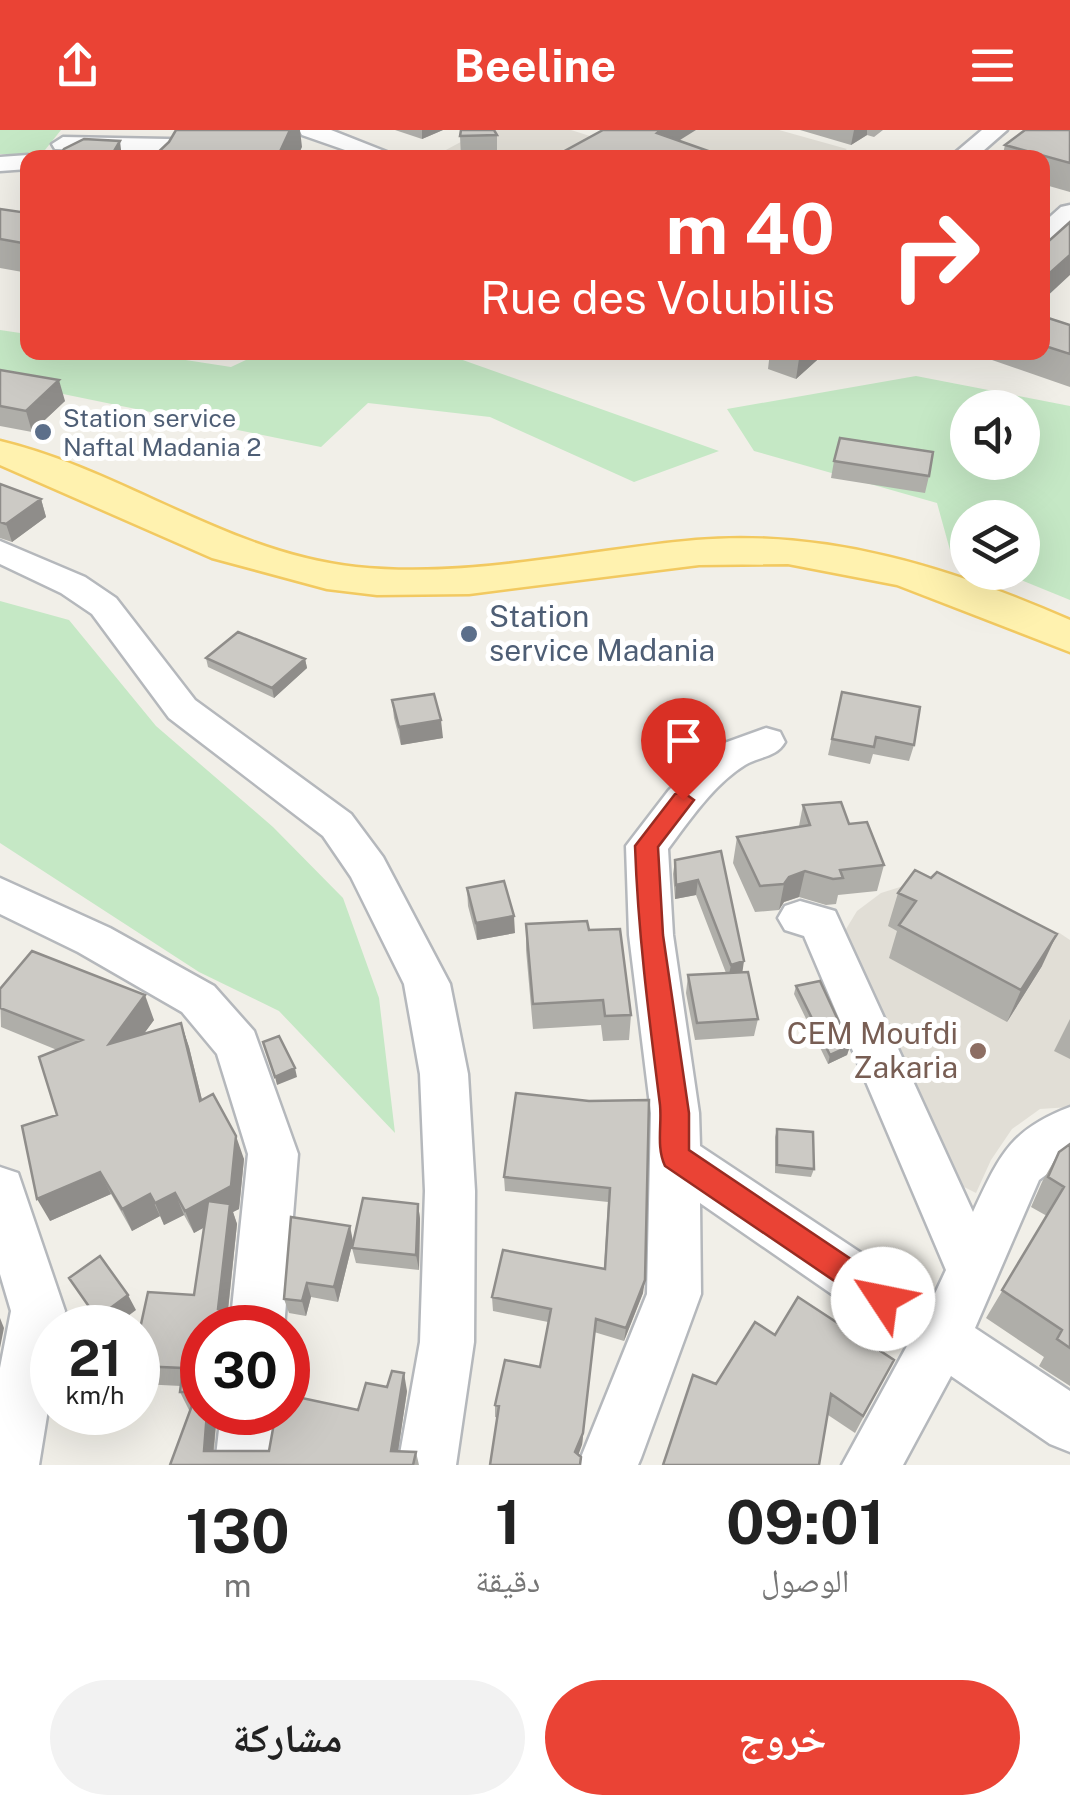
<!DOCTYPE html>
<html lang="ar">
<meta charset="utf-8">
<style>
:root{--surface:#fff;--page:#f2f2f2;--text:#222;--muted:#767676;--accent:#ea4335}
body{margin:0;font-family:"Public Sans","Noto Naskh Arabic",sans-serif;background:var(--page);color:var(--text);direction:rtl;height:100vh;display:flex;flex-direction:column;font-size:38px;white-space:nowrap}
*{box-sizing:border-box;margin:0}
p{font-size:32px;color:var(--muted)}
.icon{flex:none;width:55px;height:55px;fill:none;stroke:currentColor;stroke-width:2;stroke-linecap:round;stroke-linejoin:round}
.map{position:relative;height:1335px;overflow:hidden;direction:ltr}
.panel{display:flex;flex-direction:column;background:var(--surface);flex:1}
.panel>*{flex:none}
.hud{position:absolute;left:20px;top:20px;width:1030px;height:210px;border-radius:20px;box-shadow:0 10px 40px #0002;direction:rtl;background:#ea4335;color:#fff;overflow:hidden}
.controls{position:absolute;left:950px;top:260px;display:grid;gap:20px}
.controls a{display:grid;place-items:center;width:90px;height:90px;border-radius:50%;background:var(--surface);box-shadow:0 10px 40px #0002;font-size:50px}
.speed{position:absolute;left:30px;top:1175px;display:flex;gap:20px;font-size:50px;font-weight:700;text-align:center}
.speed>*{display:grid;place-content:center;width:130px;height:130px;border-radius:50%;background:var(--surface);box-shadow:0 10px 40px #0002;line-height:1}
.speed small{font-size:25px;font-weight:400}
.speed .limit{border:15px solid #d22;background:#fff;color:#111}
.pin{position:absolute;display:grid;place-items:center;width:85px;height:85px;color:#fff;margin:-102px -42px;border-radius:50% 50% 50% 0;rotate:-45deg;box-shadow:0 0 10px #0007}
.pin .icon{rotate:45deg}
.me{position:absolute;width:110px;margin:-55px;rotate:304deg;stroke-linejoin:round;filter:drop-shadow(0 0 8px #0008)}
.turn{display:flex;align-items:center;gap:35px;height:210px;padding:0 50px;font-size:45px}
.turn .icon{width:130px;height:130px;stroke-width:2.5}
.turn b{display:block;font-size:70px;line-height:85px}
.eta{display:flex;justify-content:space-evenly;align-items:center;height:170px;text-align:center}
.eta b{font-size:60px;font-weight:700;line-height:70px}
.action{display:flex;gap:20px;margin-top:auto;padding:20px 50px}
.action a{flex:1;height:115px;border-radius:60px;background:var(--accent);color:#fff;font-size:40px;font-weight:700;line-height:115px;text-align:center}
.action a+a{background:var(--page);color:var(--text)}
header{display:flex;justify-content:space-between;align-items:center;height:130px;padding:0 50px;background:var(--accent);color:#fff;font-size:45px;font-weight:700}
.map>svg:first-child{display:block}
.education{fill:#e1ded6}
.green{fill:#c5e8c5;fill-rule:evenodd}
.lines{fill:none;stroke-linecap:round;stroke-linejoin:round}
.minor-casing{stroke:#b5b8bc;stroke-width:5}
.major-casing{stroke:#f2c960;stroke-width:5}
.minor{fill:#fff;fill-rule:evenodd}
.major{fill:#fff2af;fill-rule:evenodd}
.wall{fill:#afaea9}
.shaded-wall{fill:#8f8d8a}
.building{fill:#cccac5;stroke:#8f8d8a;stroke-width:2.5}
.route{fill:#ea4335;stroke:#982c22;stroke-width:2.5}
.service-dot{fill:#5c6f8a;stroke:#fff;stroke-width:4}
.education-dot{fill:#8d6e63;stroke:#fff;stroke-width:4}
.labels{text-anchor:middle;stroke-width:10;stroke-linejoin:round;paint-order:stroke}
.far-service-label{font-size:25px;fill:#4e5e75;stroke:#fff;text-anchor:start}
.service-label{font-size:30px;fill:#4e5e75;stroke:#fff;text-anchor:start}
.education-label{font-size:30px;fill:#785e54;stroke:#fff;text-anchor:end}
</style>
<header><svg class="icon" aria-label="menu" viewBox="0 0 24 24"><path d="M4 6h16M4 12h16M4 18h16"/></svg>Beeline<svg class="icon" aria-label="share" viewBox="0 0 24 24"><path d="M12 15V3M7 8l5-5 5 5M5 13v7h14v-7"/></svg></header>
<div class="map">
<svg width="1070" height="1335" viewBox="0 0 1070 1335">
<rect width="100%" height="100%" fill="#f1efe8"/>
<path class="education" d="M 483,0 L 571,0 L 593,7 L 606,0 L 779,0 L 847,19 L 834,28 L 431,28 Z
M 916,752 L 1045,818 L 1058,802 L 1070,810 L 1070,977 L 1040,979 L 1012,999 L 991,1030 L 976,1063 L 950,1050 L 837,814 L 857,781 L 881,763 Z"/>
<path class="green" d="M 0,0 L 61,0 L 41,25 L 0,24 Z
M 0,200 L 27,204 L 28,222 L 140,223 L 231,237 L 261,223 L 443,223 L 719,321 L 634,352 L 490,287 L 368,273 L 321,317 L 0,251 Z
M 916,246 L 1070,276 L 1070,470 L 1004,443 L 1022,442 L 1022,388 L 968,388 L 967,427 L 950,420 L 937,373 L 754,321 L 727,279 ZM 968,278 L 1022,278 L 1022,332 L 968,332 Z
M 0,471 L 69,490 L 156,596 L 273,697 L 343,768 L 379,868 L 395,1003 L 279,881 L 199,842 L 0,713 Z"/>
<g class="lines">
<defs>
<path id="minor" d="M 299,0 L 331,0 L 402,28 L 368,28 L 302,5 Z
M 982,0 L 1007,0 L 975,28 L 949,28 Z
M 63,7 L 219,10 L 230,17 L 219,24 L 55,19 L 52,14 Z
M 28,25 L 36,28 L 28,28 L 28,39 L 0,41 L 0,27 Z
M 1070,75 L 1070,95 L 1051,112 L 1042,114 L 1042,94 L 1061,77 Z
M 0,411 L 85,447 L 116,468 L 195,570 L 351,684 L 383,727 L 450,854 L 468,944 L 475,1061 L 474,1212 L 456,1335 L 398,1335 L 420,1212 L 425,1061 L 420,944 L 404,854 L 351,747 L 323,706 L 169,588 L 92,484 L 61,463 L 0,434 Z
M 766,598 L 780,602 L 785,612 C 776,628 759,626 745,635 C 714,654 689,691 668,719 L 673,805 L 699,983 L 700,1016 L 932,1170 L 946,1140 L 804,806 L 785,800 L 778,788 L 785,776 L 800,771 L 835,781 L 973,1082 C 999,1027 1009,1000 1070,977 L 1070,1027 L 1039,1050 L 975,1198 L 1070,1261 L 1070,1322 L 1050,1314 L 951,1246 L 903,1335 L 842,1335 L 907,1216 L 700,1073 L 701,1164 L 641,1328 L 638,1335 L 578,1335 L 647,1164 L 651,983 L 629,805 L 626,716 L 669,660 L 716,616 Z
M 0,748 L 110,798 L 214,856 L 254,901 L 298,1024 L 284,1198 L 230,1198 L 248,1024 L 217,924 L 182,882 L 78,822 L 0,784 Z
M 0,1037 L 18,1043 L 65,1181 L 62,1198 L 52,1198 L 52,1255 L 39,1335 L 0,1335 L 0,1238 L 11,1181 L 0,1144 Z
M 221,1282 L 277,1282 L 273,1335 L 215,1335 Z"/>
<path id="major" d="M 0,311 C 125,341 225,422 356,437 C 470,449 583,420 696,410 C 827,399 951,438 1070,490 L 1070,522 L 897,455 L 788,434 L 699,435 L 469,464 L 377,465 L 327,459 L 212,428 L 0,335 Z"/>
</defs>
<use href="#minor" class="minor-casing"/>
<use href="#major" class="major-casing"/>
<use href="#minor" class="minor"/>
<use href="#major" class="major"/>
</g>
<path class="wall" d="M 395,0 L 443,0 L 422,9 Z
M 800,0 L 883,0 L 874,7 L 867,5 L 851,15 Z
M 1070,0 L 1070,62 L 1042,54 L 1042,28 L 1002,28 L 1005,15 Z
M 497,5 L 497,27 L 461,28 L 460,6 Z
M 0,79 L 28,83 L 28,143 L 0,138 Z
M 1042,186 L 1070,195 L 1070,257 L 969,222 L 1042,222 Z
M 770,222 L 826,222 L 796,249 L 768,239 Z
M 0,240 L 65,271 L 32,302 L 0,296 Z
M 834,331 L 929,346 L 925,363 L 831,348 Z
M 0,354 L 41,369 L 46,387 L 12,412 L 0,408 Z
M 206,528 L 305,529 L 307,538 L 274,568 L 208,537 Z
M 842,562 L 914,615 L 909,631 L 873,624 L 870,634 L 828,625 Z
M 392,570 L 443,608 L 401,615 L 394,588 Z
M 803,675 L 849,694 L 884,735 L 877,761 L 838,765 L 836,774 L 826,775 L 799,767 L 784,772 L 779,780 L 755,782 L 733,733 L 737,707 L 799,696 Z
M 721,721 L 742,843 L 758,889 L 754,906 L 695,910 L 686,863 L 688,845 L 726,843 L 696,765 L 675,769 L 673,744 L 675,730 Z
M 467,758 L 515,803 L 477,810 L 468,776 Z
M 898,763 L 1042,836 L 1007,892 L 889,828 L 897,801 L 888,796 Z
M 526,794 L 589,800 L 631,885 L 629,910 L 603,911 L 601,895 L 533,899 L 526,820 Z
M 796,856 L 850,916 L 847,925 L 828,934 L 794,864 Z
M 0,859 L 154,890 L 144,903 L 181,893 L 189,917 L 202,970 L 244,1029 L 239,1079 L 233,1082 L 237,1094 L 228,1181 L 202,1282 L 217,1282 L 214,1321 L 269,1321 L 358,1280 L 407,1261 L 398,1321 L 416,1322 L 419,1335 L 170,1335 L 190,1280 L 189,1280 L 180,1262 L 181,1256 L 141,1254 L 138,1248 L 138,1208 L 194,1165 L 204,1097 L 194,1103 L 184,1085 L 164,1095 L 160,1086 L 132,1101 L 111,1064 L 50,1091 L 57,985 L 57,920 L 1,897 Z
M 1070,889 L 1070,929 L 1054,921 Z
M 589,971 L 643,1163 L 624,1211 L 594,1202 L 582,1315 L 495,1287 L 495,1275 L 540,1237 L 548,1192 L 493,1181 L 492,1167 L 604,1139 L 608,1072 L 505,1061 L 504,1047 Z
M 777,999 L 814,1039 L 811,1047 L 775,1043 L 775,1007 Z
M 1070,1014 L 1070,1256 L 1039,1236 L 1044,1227 L 986,1188 L 1047,1086 L 1031,1077 L 1042,1052 L 1059,1022 Z
M 418,1074 L 420,1089 L 419,1140 L 356,1133 L 352,1118 Z
M 353,1111 L 338,1172 L 311,1167 L 306,1186 L 289,1183 L 284,1169 Z
M 775,1205 L 894,1230 L 855,1303 L 828,1285 L 716,1254 Z"/>
<path class="shaded-wall" d="M 290,0 L 300,0 L 302,17 L 297,28 L 277,28 Z
M 422,0 L 443,0 L 422,9 Z
M 661,0 L 696,0 L 656,25 L 657,3 Z
M 854,0 L 867,0 L 867,5 L 851,15 Z
M 120,11 L 122,28 L 110,28 Z
M 1070,125 L 1070,145 L 1042,171 L 1042,150 Z
M 800,222 L 826,222 L 796,249 Z
M 59,250 L 65,271 L 32,302 L 26,281 Z
M 41,369 L 46,387 L 12,412 L 6,394 Z
M 305,529 L 307,538 L 274,568 L 272,558 Z
M 441,590 L 443,608 L 401,615 L 399,597 Z
M 805,741 L 799,767 L 784,772 L 779,780 L 784,754 L 789,747 Z
M 698,750 L 696,765 L 675,769 L 676,755 Z
M 514,786 L 515,803 L 477,810 L 476,793 Z
M 1057,804 L 1042,836 L 1007,892 L 1021,860 Z
M 744,831 L 742,845 L 728,849 L 731,835 Z
M 145,865 L 154,890 L 119,938 L 109,914 Z
M 181,893 L 189,917 L 208,994 L 200,971 Z
M 850,916 L 847,925 L 828,934 L 830,925 Z
M 295,938 L 297,947 L 277,955 L 275,947 Z
M 236,1006 L 244,1029 L 239,1079 L 233,1082 L 237,1094 L 226,1198 L 218,1179 L 229,1084 L 194,1103 L 185,1081 Z
M 100,1042 L 111,1064 L 50,1091 L 37,1069 Z
M 175,1063 L 184,1085 L 164,1095 L 155,1073 Z
M 150,1064 L 160,1086 L 132,1101 L 122,1079 Z
M 418,1074 L 420,1089 L 419,1140 L 416,1125 Z
M 350,1096 L 353,1111 L 338,1172 L 334,1157 Z
M 645,1150 L 643,1163 L 624,1211 L 626,1198 Z
M 307,1153 L 311,1167 L 306,1186 L 302,1171 Z
M 128,1165 L 136,1180 L 112,1198 L 102,1198 L 97,1188 Z
M 232,1183 L 238,1198 L 230,1198 Z
M 0,1188 L 4,1198 L 0,1218 Z
M 594,1202 L 582,1315 L 575,1334 L 575,1322 Z
M 404,1243 L 407,1261 L 396,1335 L 391,1321 Z
M 207,1282 L 217,1282 L 212,1335 L 204,1321 Z"/>
<path class="building" d="M 176,0 L 290,0 L 277,28 L 152,28 L 169,12 Z
M 461,0 L 494,0 L 497,5 L 460,6 Z
M 603,0 L 661,0 L 657,3 L 728,28 L 576,28 L 561,23 Z
M 1025,0 L 1070,0 L 1070,33 L 1005,15 Z
M 84,9 L 120,11 L 110,28 L 58,28 L 64,19 Z
M 0,79 L 28,83 L 28,114 L 0,109 Z
M 1070,92 L 1070,125 L 1042,150 L 1042,117 Z
M 1042,186 L 1070,195 L 1070,224 L 1042,215 Z
M 0,240 L 59,250 L 26,281 L 0,276 Z
M 840,308 L 933,322 L 929,346 L 834,331 Z
M 0,354 L 41,369 L 6,394 L 0,392 Z
M 238,502 L 305,529 L 272,558 L 206,528 Z
M 842,562 L 920,577 L 914,615 L 876,607 L 874,617 L 832,609 Z
M 434,564 L 441,590 L 399,597 L 392,570 Z
M 841,672 L 849,694 L 867,692 L 884,735 L 840,740 L 843,748 L 833,749 L 805,741 L 789,747 L 784,754 L 760,756 L 737,707 L 810,695 L 803,675 Z
M 721,721 L 744,831 L 731,835 L 698,750 L 676,755 L 675,730 Z
M 915,740 L 931,748 L 937,742 L 1057,804 L 1021,860 L 899,795 L 916,771 L 898,763 Z
M 504,751 L 514,786 L 476,793 L 467,758 Z
M 587,791 L 589,800 L 620,799 L 631,885 L 605,886 L 603,870 L 533,874 L 526,794 Z
M 32,821 L 145,865 L 109,914 L 181,893 L 200,971 L 213,964 L 236,1006 L 231,1056 L 185,1081 L 175,1063 L 155,1073 L 150,1064 L 122,1079 L 100,1042 L 37,1069 L 22,996 L 57,985 L 39,927 L 82,910 L 0,878 L 0,859 Z
M 748,842 L 758,889 L 697,893 L 688,845 Z
M 820,851 L 850,916 L 830,925 L 796,856 Z
M 279,906 L 295,938 L 275,947 L 263,912 Z
M 516,963 L 589,971 L 649,970 L 645,1150 L 626,1198 L 596,1189 L 583,1303 L 575,1322 L 581,1327 L 580,1335 L 490,1335 L 499,1276 L 495,1275 L 505,1230 L 540,1237 L 551,1179 L 492,1167 L 503,1120 L 605,1139 L 610,1058 L 504,1047 Z
M 777,999 L 813,1002 L 814,1039 L 777,1035 Z
M 1070,1014 L 1070,1218 L 1057,1209 L 1062,1200 L 1002,1160 L 1064,1057 L 1048,1047 L 1059,1022 Z
M 363,1068 L 418,1074 L 416,1125 L 352,1118 Z
M 208,1071 L 230,1074 L 218,1179 L 232,1183 L 230,1198 L 202,1198 L 202,1282 L 207,1282 L 204,1321 L 269,1321 L 276,1282 L 288,1282 L 288,1265 L 358,1280 L 366,1253 L 387,1257 L 392,1241 L 404,1243 L 391,1321 L 416,1322 L 413,1335 L 170,1335 L 197,1262 L 180,1262 L 183,1238 L 138,1236 L 138,1208 L 148,1162 L 194,1165 Z
M 291,1087 L 350,1096 L 334,1157 L 307,1153 L 302,1171 L 284,1169 Z
M 100,1126 L 128,1165 L 97,1188 L 69,1148 Z
M 798,1167 L 894,1230 L 863,1286 L 831,1264 L 819,1335 L 663,1335 L 693,1245 L 716,1254 L 755,1192 L 775,1205 Z"/>
<path class="route" d="M 683,662 L 694,670 L 658,717 L 663,805 L 689,983 L 689,1020 L 894,1158 L 898,1169 L 894,1179 L 883,1184 L 665,1036 C 656,1017 662,995 660,975 C 649,888 638,803 635,716 L 675,664 Z"/>
<g class="service-dot">
<circle cx="43" cy="302" r="10"/>
<circle cx="469" cy="504" r="10"/>
</g>
<circle class="education-dot" cx="978" cy="921" r="10"/>
<g class="labels">
<g class="far-service-label">
<text x="63" y="297">Station service<tspan x="63" dy="29">Naftal Madania 2</tspan></text>
</g>
<g class="service-label">
<text x="489" y="497">Station<tspan x="489" dy="34">service Madania</tspan></text>
</g>
<g class="education-label">
<text x="958" y="914">CEM Moufdi<tspan x="958" dy="34">Zakaria</tspan></text>
</g>
</g>
</svg>
<div class="controls">
<a><svg class="icon" aria-label="sound" viewBox="0 0 24 24"><path d="M4 9h4l5-4v14l-5-4H4zM17 9q2 3 0 6"/></svg></a>
<a><svg class="icon" aria-label="layers" viewBox="0 0 24 24"><path d="M12 4l9 5-9 5-9-5zM3 14l9 5 9-5"/></svg></a>
</div>
<div class="speed"><div>21<small>km/h</small></div><div class="limit">30</div></div>
<div class="pin" style="left:683px;top:670px;background:#d93025"><svg class="icon" aria-label="arrive" viewBox="0 0 24 24"><path d="M6 21V4h12l-3 4 3 4H6"/></svg></div>
<svg class="me" style="left:883px;top:1169px" viewBox="-20 -20 40 40"><circle r="19" fill="#fff"/><path d="M0-13L10 11 0 6-10 11z" fill="#ea4335"/></svg>
<div class="hud">
<div class="turn"><svg class="icon" aria-label="right" viewBox="0 0 24 24"><path d="M7 20v-9h11M14 6l5 5-5 5"/></svg><div><b>40 m</b>Rue des Volubilis</div></div>
</div>
</div>
<section class="panel">
<div class="eta">
<div><b>09:01</b><p>الوصول</p></div>
<div><b>1</b><p>دقيقة</p></div>
<div><b>130</b><p>m</p></div>
</div>
<div class="action"><a>خروج</a><a>مشاركة</a></div>
</section>
